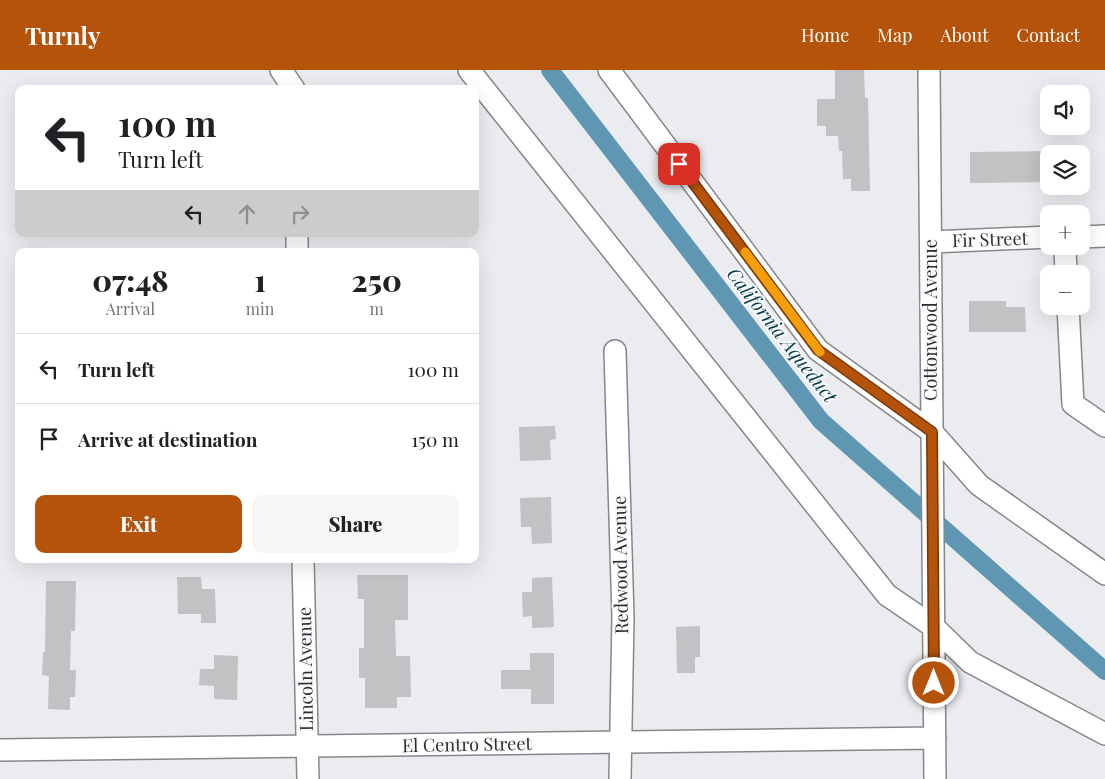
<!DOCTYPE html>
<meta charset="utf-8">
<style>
:root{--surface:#fff;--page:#f6f6f6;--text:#202124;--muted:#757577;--line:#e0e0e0;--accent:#b45309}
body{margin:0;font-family:"Playfair Display",serif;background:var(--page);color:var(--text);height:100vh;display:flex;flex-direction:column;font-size:19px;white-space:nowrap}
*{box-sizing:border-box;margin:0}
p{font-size:16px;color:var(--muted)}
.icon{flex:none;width:28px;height:28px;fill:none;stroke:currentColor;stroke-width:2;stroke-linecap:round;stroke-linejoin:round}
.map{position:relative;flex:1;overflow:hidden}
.drawer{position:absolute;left:15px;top:178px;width:464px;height:315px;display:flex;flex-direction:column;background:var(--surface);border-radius:10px;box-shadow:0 5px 20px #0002}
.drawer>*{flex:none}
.guide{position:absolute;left:15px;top:15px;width:464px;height:152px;border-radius:10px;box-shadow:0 5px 20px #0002;background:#fff;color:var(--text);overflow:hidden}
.tools{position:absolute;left:1040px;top:15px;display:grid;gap:10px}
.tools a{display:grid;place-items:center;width:50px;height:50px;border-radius:10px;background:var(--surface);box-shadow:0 5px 20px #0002;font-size:25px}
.pin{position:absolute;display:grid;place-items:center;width:42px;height:42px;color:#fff;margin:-21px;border-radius:10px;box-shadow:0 2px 8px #0006}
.me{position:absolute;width:55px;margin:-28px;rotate:0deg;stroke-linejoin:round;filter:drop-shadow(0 0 4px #0008)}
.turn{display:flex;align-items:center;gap:18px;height:105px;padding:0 20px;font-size:22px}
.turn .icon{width:65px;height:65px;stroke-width:2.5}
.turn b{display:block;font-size:35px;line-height:42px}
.lanes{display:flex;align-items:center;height:48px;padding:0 20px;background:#0003;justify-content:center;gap:25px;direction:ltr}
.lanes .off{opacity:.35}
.eta{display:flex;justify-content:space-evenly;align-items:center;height:85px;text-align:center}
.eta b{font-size:30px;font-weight:800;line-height:35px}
.cta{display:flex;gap:10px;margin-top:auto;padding:10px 20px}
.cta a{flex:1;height:58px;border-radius:10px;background:var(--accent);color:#fff;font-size:20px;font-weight:800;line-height:58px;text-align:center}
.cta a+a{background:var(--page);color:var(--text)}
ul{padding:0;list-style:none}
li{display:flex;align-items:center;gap:15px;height:70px;padding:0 20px;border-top:1px solid var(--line)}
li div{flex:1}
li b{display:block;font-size:19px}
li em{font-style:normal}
header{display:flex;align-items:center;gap:30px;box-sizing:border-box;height:70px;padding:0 25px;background:var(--accent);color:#fff}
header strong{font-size:24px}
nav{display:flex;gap:28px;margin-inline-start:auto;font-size:18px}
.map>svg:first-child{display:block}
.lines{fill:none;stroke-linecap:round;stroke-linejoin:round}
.canal{stroke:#5f97b2;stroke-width:18}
.building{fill:#c2c1c3}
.minor-casing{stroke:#86878a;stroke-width:24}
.minor{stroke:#fff;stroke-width:21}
.route-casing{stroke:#753606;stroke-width:12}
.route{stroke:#b45309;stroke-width:9}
.slow{stroke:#f59e0b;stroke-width:9}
.labels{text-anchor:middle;stroke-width:4;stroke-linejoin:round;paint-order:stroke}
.street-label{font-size:18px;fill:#2d2e2f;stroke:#f8fafc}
.water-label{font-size:19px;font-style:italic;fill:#04394c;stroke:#f8fafc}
</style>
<header>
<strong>Turnly</strong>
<nav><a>Home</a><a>Map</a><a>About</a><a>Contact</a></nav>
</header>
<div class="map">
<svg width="1105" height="709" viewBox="0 0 1105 709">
<rect width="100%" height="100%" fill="#eaecef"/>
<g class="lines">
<path class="canal" d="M 550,0 L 821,351 L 1105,601"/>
</g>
<path class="building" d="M 835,0 L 864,0 L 865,28 L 868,28 L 870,121 L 851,121 L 851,109 L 843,109 L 842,81 L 839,81 L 838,66 L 826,66 L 826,56 L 817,56 L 817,29 L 835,29 Z
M 1049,81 L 1049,112 L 970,113 L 970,82 Z
M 969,231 L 1006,231 L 1006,237 L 1025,237 L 1026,262 L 969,262 Z
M 555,356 L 556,369 L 550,370 L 551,390 L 520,391 L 519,357 Z
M 551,427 L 552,473 L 532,474 L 531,457 L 521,457 L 520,428 Z
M 357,505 L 408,505 L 408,550 L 395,550 L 396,586 L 410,586 L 411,627 L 397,627 L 397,638 L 365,638 L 365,608 L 359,608 L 359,578 L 364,578 L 364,529 L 358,529 Z
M 177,507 L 201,507 L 202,519 L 215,519 L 216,553 L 201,553 L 201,544 L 178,544 Z
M 552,507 L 554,557 L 532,558 L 532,546 L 523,547 L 522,522 L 532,522 L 532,508 Z
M 46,511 L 76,511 L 75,561 L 71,561 L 70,600 L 76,600 L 75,627 L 70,627 L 70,640 L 48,639 L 49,606 L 42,605 L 43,582 L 45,582 Z
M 700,556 L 700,587 L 695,587 L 695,603 L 677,603 L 676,557 Z
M 530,583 L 554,583 L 554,634 L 531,634 L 531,619 L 501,619 L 501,600 L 530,600 Z
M 214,585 L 238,586 L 237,630 L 214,629 L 214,616 L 199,615 L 200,599 L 214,599 Z"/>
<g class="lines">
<defs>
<path id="minor" d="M 281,0 L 294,19
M 469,0 L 887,525 L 934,557 L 970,592 L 1105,664
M 609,0 L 818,280 L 932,362 L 979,415 L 1105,504
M 929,0 L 935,709
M 297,164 L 297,181
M 1081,167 L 1105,166
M 931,172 L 1049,167
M 1065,176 L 1066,204
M 1068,236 L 1073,334 L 1105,356
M 615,281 L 623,547 L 620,709
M 303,489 L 308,709
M 0,680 L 935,668"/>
</defs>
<use href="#minor" class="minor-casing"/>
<use href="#minor" class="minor"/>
</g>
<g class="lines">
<defs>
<path id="route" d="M 679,94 L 818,280 L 932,362 L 934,613"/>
</defs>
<use href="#route" class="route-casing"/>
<use href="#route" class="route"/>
<path class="slow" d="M 745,182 L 820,282"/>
</g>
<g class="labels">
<g class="street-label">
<text transform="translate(990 170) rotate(-2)" y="6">Fir Street</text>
<text transform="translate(931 250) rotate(-90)" y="6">Cottonwood Avenue</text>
<text transform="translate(621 495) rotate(-91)" y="6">Redwood Avenue</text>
<text transform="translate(306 599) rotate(-91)" y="6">Lincoln Avenue</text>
<text transform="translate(467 675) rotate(-1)" y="6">El Centro Street</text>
</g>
<g class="water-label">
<text transform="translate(782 265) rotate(52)" y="7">California Aqueduct</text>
</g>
</g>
</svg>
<div class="tools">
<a><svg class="icon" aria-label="sound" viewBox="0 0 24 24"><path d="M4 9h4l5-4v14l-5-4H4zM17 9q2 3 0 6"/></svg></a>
<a><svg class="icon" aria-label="layers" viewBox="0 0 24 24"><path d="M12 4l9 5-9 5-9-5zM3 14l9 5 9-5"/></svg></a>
<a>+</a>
<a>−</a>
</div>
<div class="pin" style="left:679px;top:94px;background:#d93025"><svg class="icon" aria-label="arrive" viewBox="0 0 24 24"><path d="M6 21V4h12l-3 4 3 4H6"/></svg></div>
<svg class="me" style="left:934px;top:613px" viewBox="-20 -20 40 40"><circle r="17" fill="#b45309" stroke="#fff" stroke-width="3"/><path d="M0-11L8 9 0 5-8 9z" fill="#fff"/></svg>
<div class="guide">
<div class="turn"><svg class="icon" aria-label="left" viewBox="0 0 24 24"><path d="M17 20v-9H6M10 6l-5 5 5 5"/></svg><div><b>100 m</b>Turn left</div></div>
<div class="lanes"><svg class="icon" aria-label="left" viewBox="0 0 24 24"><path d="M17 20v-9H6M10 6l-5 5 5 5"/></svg><svg class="icon off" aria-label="ahead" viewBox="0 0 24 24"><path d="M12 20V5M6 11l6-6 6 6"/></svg><svg class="icon off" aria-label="right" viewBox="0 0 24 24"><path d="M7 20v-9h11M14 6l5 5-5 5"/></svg></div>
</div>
<section class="drawer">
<div class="eta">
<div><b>07:48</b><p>Arrival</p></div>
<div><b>1</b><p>min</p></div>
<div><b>250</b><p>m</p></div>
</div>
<ul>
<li><svg class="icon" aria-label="left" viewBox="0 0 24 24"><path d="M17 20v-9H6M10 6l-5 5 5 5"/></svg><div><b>Turn left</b></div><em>100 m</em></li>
<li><svg class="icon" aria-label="arrive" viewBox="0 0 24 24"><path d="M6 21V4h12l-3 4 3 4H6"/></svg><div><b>Arrive at destination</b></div><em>150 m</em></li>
</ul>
<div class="cta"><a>Exit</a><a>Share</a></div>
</section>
</div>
